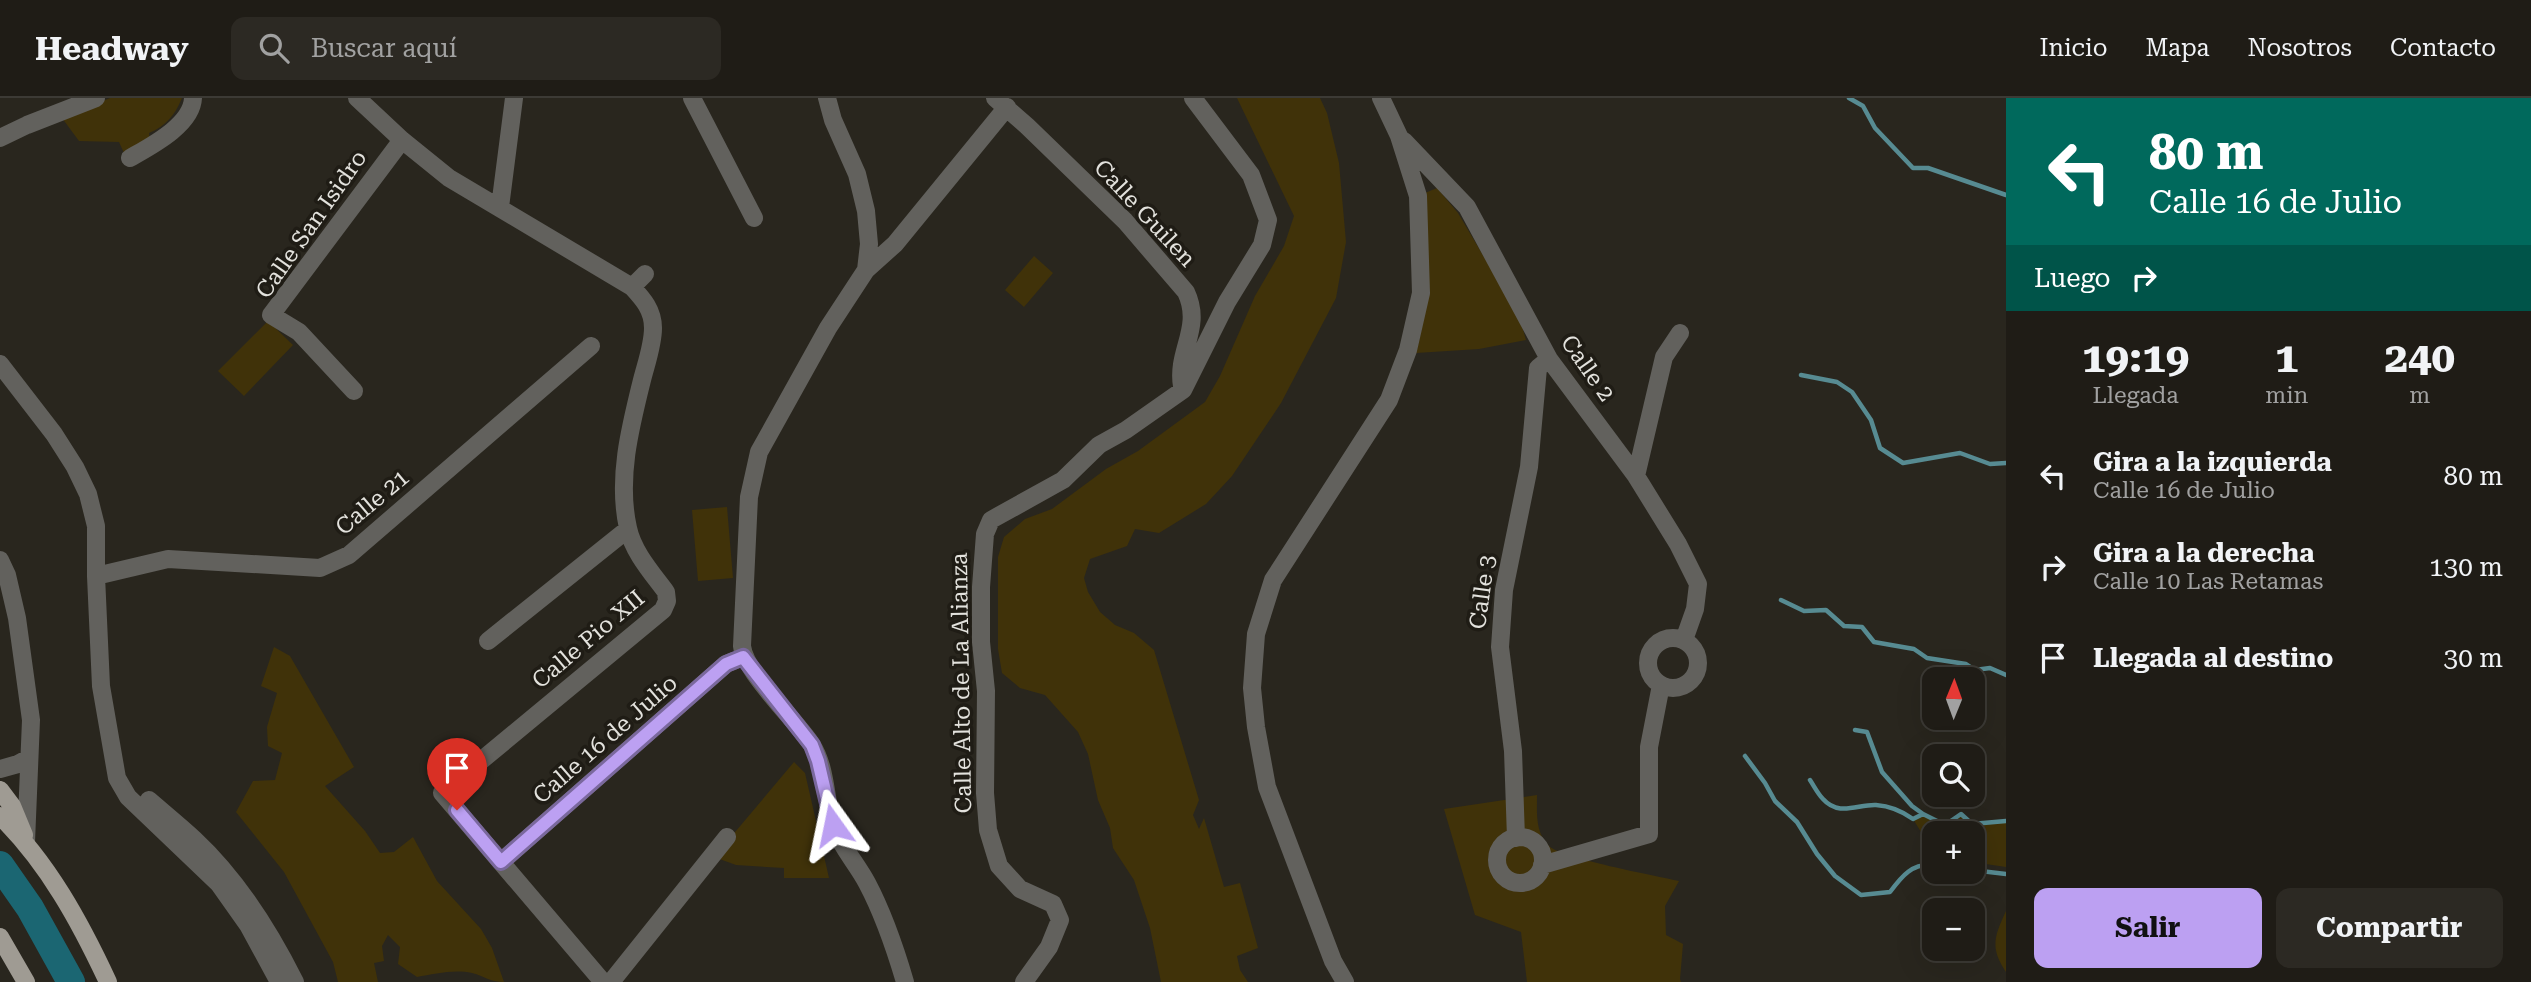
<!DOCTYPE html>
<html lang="es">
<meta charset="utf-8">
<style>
:root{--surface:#1f1c16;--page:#2c2923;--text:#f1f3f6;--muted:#a1a1a1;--line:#3c3a35;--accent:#bca0f2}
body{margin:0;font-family:"Roboto Serif",serif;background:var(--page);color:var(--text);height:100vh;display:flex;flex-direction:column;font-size:26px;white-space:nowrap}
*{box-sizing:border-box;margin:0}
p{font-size:23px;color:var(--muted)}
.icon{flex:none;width:38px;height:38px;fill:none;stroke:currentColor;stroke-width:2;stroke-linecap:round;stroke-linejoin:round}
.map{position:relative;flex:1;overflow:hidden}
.side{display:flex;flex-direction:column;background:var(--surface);width:525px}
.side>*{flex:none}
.guide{background:#00695c;color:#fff;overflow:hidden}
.needle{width:46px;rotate:1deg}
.tools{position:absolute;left:1922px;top:569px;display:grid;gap:14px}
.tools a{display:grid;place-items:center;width:63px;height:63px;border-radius:14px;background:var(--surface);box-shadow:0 7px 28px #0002,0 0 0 2px var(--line);font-size:35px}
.pin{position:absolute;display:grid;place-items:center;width:60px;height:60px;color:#fff;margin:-72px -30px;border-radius:50% 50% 50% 0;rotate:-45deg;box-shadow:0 0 7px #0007}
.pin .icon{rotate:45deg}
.me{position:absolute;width:77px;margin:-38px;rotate:348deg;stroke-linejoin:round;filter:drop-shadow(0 0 5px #0008)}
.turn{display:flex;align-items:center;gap:24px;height:147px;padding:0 28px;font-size:32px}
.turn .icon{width:91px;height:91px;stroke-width:2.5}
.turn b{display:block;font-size:49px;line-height:60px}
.then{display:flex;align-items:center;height:66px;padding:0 28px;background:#0003;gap:14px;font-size:26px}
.eta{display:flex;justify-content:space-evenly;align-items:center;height:119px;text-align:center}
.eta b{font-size:42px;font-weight:700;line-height:49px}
.cta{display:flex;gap:14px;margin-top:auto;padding:14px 28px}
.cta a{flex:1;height:80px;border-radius:14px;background:var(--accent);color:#111;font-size:28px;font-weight:700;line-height:80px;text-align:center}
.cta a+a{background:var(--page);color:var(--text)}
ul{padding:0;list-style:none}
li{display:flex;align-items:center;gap:21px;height:91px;padding:0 28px}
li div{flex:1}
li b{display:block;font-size:26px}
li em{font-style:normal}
header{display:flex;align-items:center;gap:42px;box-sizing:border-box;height:98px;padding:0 35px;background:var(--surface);border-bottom:2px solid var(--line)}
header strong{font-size:33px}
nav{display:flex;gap:38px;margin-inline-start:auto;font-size:24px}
.search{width:490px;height:63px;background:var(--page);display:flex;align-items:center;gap:18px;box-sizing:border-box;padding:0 24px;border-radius:14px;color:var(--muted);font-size:26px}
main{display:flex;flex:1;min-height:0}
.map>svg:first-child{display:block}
.green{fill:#403209}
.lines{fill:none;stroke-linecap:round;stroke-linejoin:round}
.stream{stroke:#578b92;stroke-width:4.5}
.river{stroke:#1b6672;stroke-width:28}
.minor{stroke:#62615d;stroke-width:18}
.major{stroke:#9f9b93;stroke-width:18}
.route-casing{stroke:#7a689d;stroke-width:18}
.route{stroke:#bca0f2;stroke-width:12}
.labels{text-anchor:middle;stroke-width:7;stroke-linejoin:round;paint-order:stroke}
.street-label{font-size:23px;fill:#e3e2dd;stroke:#1f1c15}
</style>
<header>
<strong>Headway</strong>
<div class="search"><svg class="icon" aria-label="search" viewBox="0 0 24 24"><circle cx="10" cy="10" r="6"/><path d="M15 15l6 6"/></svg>Buscar aquí</div>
<nav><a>Inicio</a><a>Mapa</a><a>Nosotros</a><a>Contacto</a></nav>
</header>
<main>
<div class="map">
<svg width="2006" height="884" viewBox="0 0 2006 884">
<rect width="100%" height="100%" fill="#29261e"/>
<path class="green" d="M 110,0 L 182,0 C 175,17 166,28 149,35 L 150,43 L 124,55 L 119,44 L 79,43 L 62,20 Z
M 1237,0 L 1320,0 L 1327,15 L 1339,65 L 1346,144 L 1336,200 L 1281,305 L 1232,378 L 1206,406 L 1159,435 L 1135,431 L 1127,448 L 1090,461 L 1084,480 L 1088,494 L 1100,514 L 1115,527 L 1134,535 L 1154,552 L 1199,702 L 1193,717 L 1199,731 L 1204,720 L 1224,789 L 1240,785 L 1258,850 L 1237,858 L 1240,872 L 1248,884 L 1161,884 L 1150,830 L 1134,782 L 1113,750 L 1110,730 L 1098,702 L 1088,656 L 1078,634 L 1045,597 L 1020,590 L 1002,575 L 998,551 L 998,459 L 1004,439 L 1025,421 L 1052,411 L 1106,371 L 1138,353 L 1205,304 L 1220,278 L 1255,198 L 1284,148 L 1294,118 Z
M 1437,90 L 1458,115 L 1519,218 L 1526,242 L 1479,251 L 1416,255 C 1431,203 1428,148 1425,95 Z
M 1034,158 L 1053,175 L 1024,209 L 1005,192 Z
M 268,223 L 293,247 L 244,298 L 218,273 Z
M 727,409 L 733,480 L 698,483 L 692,412 Z
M 274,549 L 290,558 L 354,669 L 325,688 L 365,733 L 380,755 L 394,754 L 413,739 L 437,783 L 481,831 L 492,850 L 504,884 C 489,884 485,878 472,875 C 454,871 434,876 417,879 L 398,866 L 400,849 L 388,837 L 382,848 L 384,863 L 374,865 L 378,884 L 338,884 L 333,864 L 284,774 L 236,714 L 253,683 L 275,682 L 282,655 L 268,648 L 267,629 L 277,595 L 261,588 Z
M 794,664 L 805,675 L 829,780 L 784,780 L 784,770 L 736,767 L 714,759 Z
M 1537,697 C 1537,716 1535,734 1549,748 C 1560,760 1657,778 1679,783 L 1665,808 L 1666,837 L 1683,846 L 1680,881 L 1681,884 L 1527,884 L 1521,834 L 1475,817 L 1444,711 Z
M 1923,716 L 1944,727 L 1961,716 L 1972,726 L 2006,723 L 2006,769 L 1972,764 L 1972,735 L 1934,735 L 1934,755 L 1913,721 Z
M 2006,813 L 2006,874 C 1990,850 1994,839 2006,813 Z"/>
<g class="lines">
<path class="stream" d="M 1849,0 L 1863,8 L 1875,30 L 1913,70 L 1928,70 L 2006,97
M 1801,277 L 1837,284 L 1852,294 L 1871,322 L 1880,350 L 1903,365 L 1960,355 L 1990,366 L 2006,365
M 1781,502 L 1804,513 L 1826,512 L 1844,528 L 1862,529 L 1874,544 L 1914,551 L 1927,560 L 1966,566 L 1975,572 L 1990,570 L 2006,577
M 1855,632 L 1867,634 L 1882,674 L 1912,708 L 1923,716
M 1745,658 L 1765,685 L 1775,703 L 1797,724 L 1817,756 L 1835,778 L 1861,797 L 1890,794 C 1902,778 1912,765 1934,767
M 1810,682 C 1814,688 1818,696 1823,701 C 1839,719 1858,706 1876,707 C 1890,708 1902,713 1913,721 L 1923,716 L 1945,727 L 1961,716 L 1972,726 L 2006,723
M 1972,772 L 2006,776"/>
<path class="river" d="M 0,767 L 30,810 L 71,884"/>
<path class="minor" d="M 357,0 L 402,42 L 449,80 L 632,189 C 643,201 653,212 653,230 C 653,247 646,266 642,282 C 630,330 617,381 628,430 C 633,454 652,475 666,494 L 667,503 L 663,512 L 442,695 L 603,884
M 692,0 L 754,120
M 827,0 L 833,22 L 857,76 L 866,113 L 869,146 L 866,172 L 828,230 L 759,354 L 749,399 L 742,548 C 745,575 796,622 812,647 C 827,671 825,704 834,730 C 842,750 857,766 867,785 C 884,817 895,850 905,884
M 995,0 L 1027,28 L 1125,123 L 1186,194 C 1203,230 1176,253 1182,288
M 0,40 L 27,27 L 96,0
M 1404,43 L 1467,109 L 1549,261 L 1636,378 L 1678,446 L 1698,486 L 1695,511 L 1684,542
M 130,60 C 151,48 192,27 193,0
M 500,109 L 514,0
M 866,172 L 895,146 L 1007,9
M 632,189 L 645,176
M 0,266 L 54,336 L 75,369 L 88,396 L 96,428 L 96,478 L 101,588 L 117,680 L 128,699 L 219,786 L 248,827 L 279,884
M 354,293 L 299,234 L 271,217 L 402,42
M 1636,378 L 1664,259 L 1680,235
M 0,462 L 7,477 L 17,520 L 31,622 L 26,744
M 96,478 L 168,461 L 320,470 L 349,457 L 591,248
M1648 565a25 25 0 1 1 50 0a25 25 0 1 1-50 0Z
M 488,543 L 628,431
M 0,671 L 18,666 L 29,660
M 149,702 C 164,715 180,728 194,741 C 237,781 269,832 295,884
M1497 762a23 23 0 1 1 46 0a23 23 0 1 1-46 0Z
M 1516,740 L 1513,653 L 1500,549 L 1504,492 L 1529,369 L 1538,270 L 1549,261
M 501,764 L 726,566 L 743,559
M 1542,767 L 1649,736 L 1649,649 L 1661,587
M 611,884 L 727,739
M 1024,884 L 1049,849 L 1060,822 L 1053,806 L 1020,791 L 999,768 L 988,732 L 985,695 L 986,593 L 981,544 L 981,489 L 985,436 L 991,422 L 1063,382 L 1099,347 L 1126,332 L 1183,292 L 1227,204 L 1262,147 L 1268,122 L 1251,77 L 1193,0
M 1345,884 L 1333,863 L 1267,689 L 1256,629 L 1252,590 L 1256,536 L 1273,482 L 1389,302 L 1408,252 L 1421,195 L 1418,98 L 1399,38 L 1381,0"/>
<path class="major" d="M 0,692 L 12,708 L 24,737
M 0,718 C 48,765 80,824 108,884
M 0,839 L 26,884"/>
</g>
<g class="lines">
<defs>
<path id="route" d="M 457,712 L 501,764 L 726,566 L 743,559 L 812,647 L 818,663 L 833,727"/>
</defs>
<use href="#route" class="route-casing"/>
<use href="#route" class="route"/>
</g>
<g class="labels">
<g class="street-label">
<text transform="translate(1145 115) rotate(47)" y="8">Calle Guilen</text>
<text transform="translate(311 126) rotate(-55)" y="8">Calle San Isidro</text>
<text transform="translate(1588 270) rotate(55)" y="8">Calle 2</text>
<text transform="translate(372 404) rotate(-40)" y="8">Calle 21</text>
<text transform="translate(1482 494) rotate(-82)" y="8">Calle 3</text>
<text transform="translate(588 541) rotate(-40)" y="8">Calle Pio XII</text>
<text transform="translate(961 585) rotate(-91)" y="8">Calle Alto de La Alianza</text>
<text transform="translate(605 641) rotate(-41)" y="8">Calle 16 de Julio</text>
</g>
</g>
</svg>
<div class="tools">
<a><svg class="needle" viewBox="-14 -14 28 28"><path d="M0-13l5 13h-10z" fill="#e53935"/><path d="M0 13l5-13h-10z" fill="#a1a1a1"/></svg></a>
<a><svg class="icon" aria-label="search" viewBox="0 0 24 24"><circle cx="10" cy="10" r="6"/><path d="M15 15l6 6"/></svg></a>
<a>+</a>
<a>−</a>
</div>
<div class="pin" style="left:457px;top:712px;background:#d93025"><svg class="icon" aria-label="arrive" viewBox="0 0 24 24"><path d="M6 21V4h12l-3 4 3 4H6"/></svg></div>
<svg class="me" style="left:833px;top:727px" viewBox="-20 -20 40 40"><path d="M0-17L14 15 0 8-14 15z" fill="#bca0f2" stroke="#fff" stroke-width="4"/></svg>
</div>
<section class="side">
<div class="guide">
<div class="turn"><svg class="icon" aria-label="left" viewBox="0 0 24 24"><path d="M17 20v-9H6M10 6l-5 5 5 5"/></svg><div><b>80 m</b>Calle 16 de Julio</div></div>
<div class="then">Luego<svg class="icon" aria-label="right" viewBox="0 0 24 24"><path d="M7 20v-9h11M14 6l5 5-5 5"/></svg></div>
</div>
<div class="eta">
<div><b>19:19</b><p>Llegada</p></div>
<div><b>1</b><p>min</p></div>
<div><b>240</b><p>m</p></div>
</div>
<ul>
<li><svg class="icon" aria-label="left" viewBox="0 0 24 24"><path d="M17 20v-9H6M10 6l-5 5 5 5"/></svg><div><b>Gira a la izquierda</b><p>Calle 16 de Julio</p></div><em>80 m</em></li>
<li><svg class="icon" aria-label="right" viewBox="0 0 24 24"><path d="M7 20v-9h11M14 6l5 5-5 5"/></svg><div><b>Gira a la derecha</b><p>Calle 10 Las Retamas</p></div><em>130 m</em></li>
<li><svg class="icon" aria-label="arrive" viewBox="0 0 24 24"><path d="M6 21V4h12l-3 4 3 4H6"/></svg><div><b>Llegada al destino</b></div><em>30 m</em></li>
</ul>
<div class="cta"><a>Salir</a><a>Compartir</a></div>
</section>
</main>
